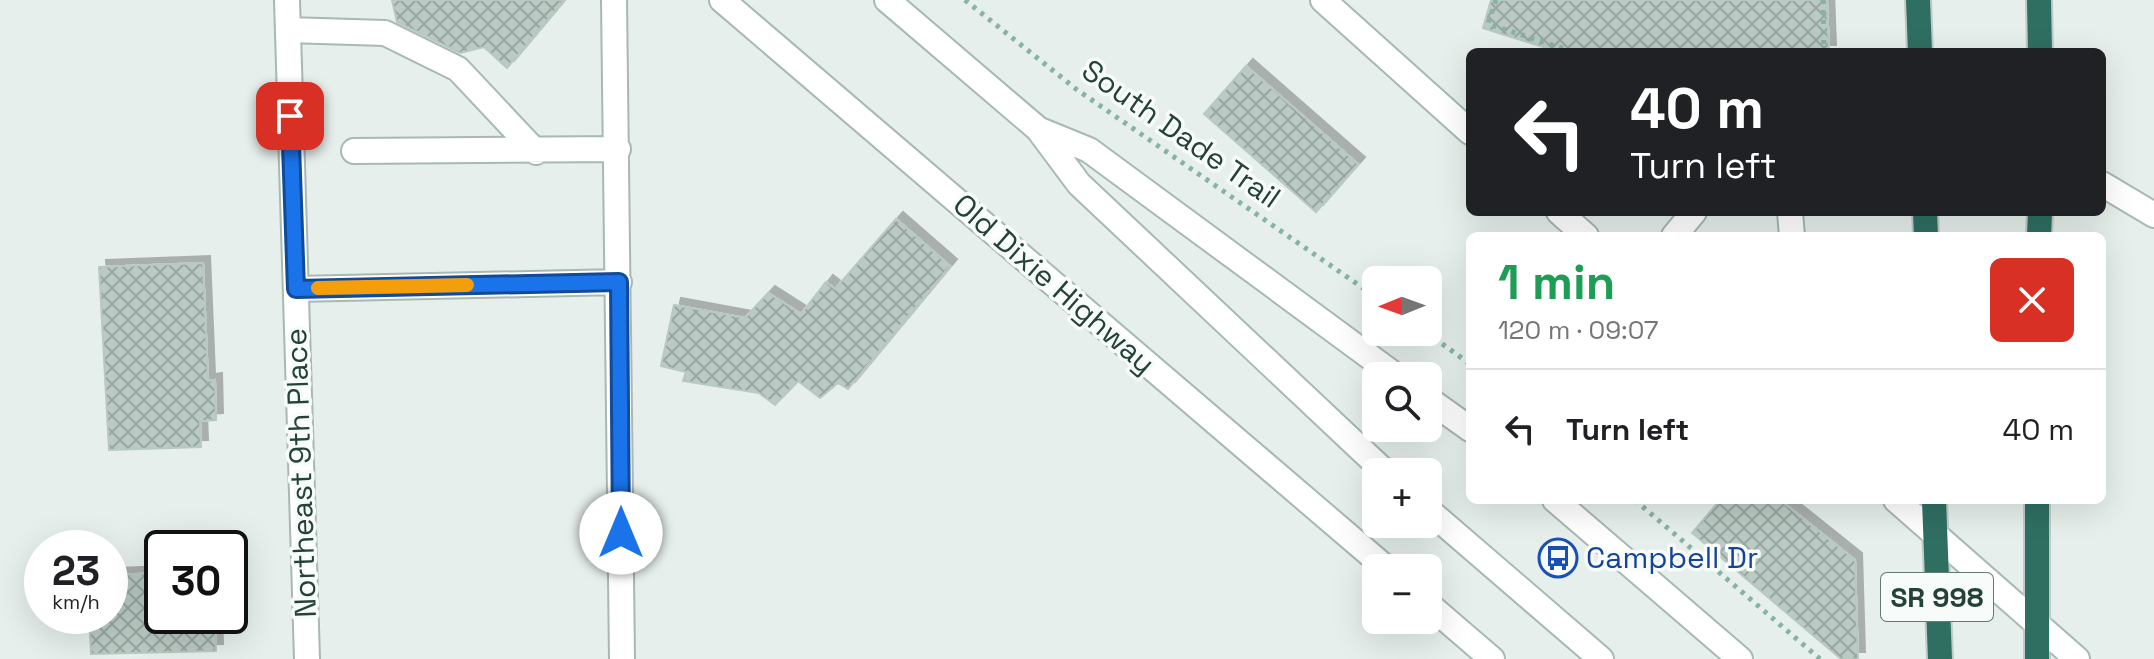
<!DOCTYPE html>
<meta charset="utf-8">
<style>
:root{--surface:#fff;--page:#f6f6f6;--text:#202124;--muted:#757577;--line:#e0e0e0}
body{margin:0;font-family:"Space Grotesk",sans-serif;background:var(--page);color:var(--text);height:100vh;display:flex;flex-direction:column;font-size:30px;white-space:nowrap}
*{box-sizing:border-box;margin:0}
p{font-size:26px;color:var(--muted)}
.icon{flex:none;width:44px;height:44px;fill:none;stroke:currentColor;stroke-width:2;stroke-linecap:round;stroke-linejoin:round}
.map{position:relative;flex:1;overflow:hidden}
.sheet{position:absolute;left:1466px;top:232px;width:640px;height:272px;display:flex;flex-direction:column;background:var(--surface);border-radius:12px;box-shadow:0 8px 32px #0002}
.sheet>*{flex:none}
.banner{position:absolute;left:1466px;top:48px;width:640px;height:168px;border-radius:12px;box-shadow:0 8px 32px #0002;background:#202124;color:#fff;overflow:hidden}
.needle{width:52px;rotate:269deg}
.fabs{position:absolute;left:1362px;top:266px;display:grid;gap:16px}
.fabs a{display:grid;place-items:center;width:80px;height:80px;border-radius:12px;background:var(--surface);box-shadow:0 8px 32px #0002;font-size:40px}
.speed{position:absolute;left:24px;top:530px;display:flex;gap:16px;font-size:40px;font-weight:700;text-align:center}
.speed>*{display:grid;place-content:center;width:104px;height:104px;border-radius:50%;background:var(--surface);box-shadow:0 8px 32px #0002;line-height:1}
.speed small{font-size:20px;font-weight:400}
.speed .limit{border:4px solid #111;border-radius:12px;background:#fff;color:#111}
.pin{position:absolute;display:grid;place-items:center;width:68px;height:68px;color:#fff;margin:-34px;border-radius:16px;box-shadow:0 4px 12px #0006}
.me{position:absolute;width:88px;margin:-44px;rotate:0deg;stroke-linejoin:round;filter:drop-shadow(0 0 6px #0008)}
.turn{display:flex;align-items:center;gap:28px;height:168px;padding:0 32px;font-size:36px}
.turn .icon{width:104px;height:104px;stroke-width:2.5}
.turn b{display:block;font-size:56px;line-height:68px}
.round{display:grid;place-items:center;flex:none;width:84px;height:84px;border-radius:12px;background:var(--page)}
.summary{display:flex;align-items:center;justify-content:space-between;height:136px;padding:0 32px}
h1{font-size:48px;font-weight:600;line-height:60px;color:#1e9e55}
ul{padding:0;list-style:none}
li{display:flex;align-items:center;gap:24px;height:120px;padding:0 32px;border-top:2px solid var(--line)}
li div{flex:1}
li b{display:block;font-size:30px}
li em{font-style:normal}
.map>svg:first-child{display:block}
.building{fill:url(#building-cross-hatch);stroke:#b8c9c2;stroke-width:2;filter:url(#shadow)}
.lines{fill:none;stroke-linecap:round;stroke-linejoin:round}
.minor-casing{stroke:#a8b8b2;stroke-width:28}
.highway-casing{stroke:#c2cac8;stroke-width:28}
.path{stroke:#86b3a5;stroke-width:5;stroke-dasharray:4 6;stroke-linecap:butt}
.minor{stroke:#fff;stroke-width:24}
.highway{stroke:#2f6f62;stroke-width:24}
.route-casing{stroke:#114b97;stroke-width:20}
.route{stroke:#1a73e8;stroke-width:14}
.slow{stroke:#f59e0b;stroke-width:14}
.labels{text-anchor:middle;stroke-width:7;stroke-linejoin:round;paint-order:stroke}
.shield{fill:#f7fbf9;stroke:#637a73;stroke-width:2}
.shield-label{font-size:28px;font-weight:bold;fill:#24423a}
.street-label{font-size:30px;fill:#24423a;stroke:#f7fbf9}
.transit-label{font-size:30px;fill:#164399;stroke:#f7fbf9;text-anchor:start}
</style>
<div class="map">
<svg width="2154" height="659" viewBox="0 0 2154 659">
<defs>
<pattern id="building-cross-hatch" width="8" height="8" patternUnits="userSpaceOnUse" patternTransform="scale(2)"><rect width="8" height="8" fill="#bbcac4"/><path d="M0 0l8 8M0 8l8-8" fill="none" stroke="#98a6a0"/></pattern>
<filter id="shadow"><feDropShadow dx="7" dy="-7" stdDeviation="0" flood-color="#0004"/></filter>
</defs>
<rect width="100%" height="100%" fill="#e6efeb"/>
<path class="building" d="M 392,0 L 564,0 L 507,68 L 484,47 L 460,53 L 397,22 Z
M 1491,0 L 1827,0 L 1829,52 L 1559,52 L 1483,28 Z
M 1246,66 L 1358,164 L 1316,212 L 1204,114 Z
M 896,219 L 950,266 L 848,389 L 838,383 L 820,398 L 798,381 L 775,405 L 759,393 L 683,381 L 686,372 L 661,366 L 674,305 L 745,318 L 768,293 L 801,314 L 826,282 L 835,289 Z
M 203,263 L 208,381 L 215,380 L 216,420 L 200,421 L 201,447 L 109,450 L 99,267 Z
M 1720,500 L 1780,500 L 1855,560 L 1858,659 L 1841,659 L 1692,533 Z
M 162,573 L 162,616 L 215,616 L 216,651 L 91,654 L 89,616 L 110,616 L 110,575 Z"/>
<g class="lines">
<defs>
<path id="minor" d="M 287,0 L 307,659
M 614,0 L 622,659
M 722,0 L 1386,568
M 887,0 L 1038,129 L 1079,184 L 1385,472
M 1323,0 L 1470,132
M 288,30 L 385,33 L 458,69 L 536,152
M 1040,130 L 1089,150 L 1396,376
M 354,151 L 618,149
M 2102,184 L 2154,215
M 1559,212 L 1586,236
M 1790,212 L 1792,236
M 1674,236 L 1694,212
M 296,289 L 619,282
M 1428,399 L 1470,429
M 1555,500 L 1740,659
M 1896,500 L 2077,659
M 1428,510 L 1601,659
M 1428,604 L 1492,659"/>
<path id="highway" d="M 1918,0 L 1920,52
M 2039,0 L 2040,52
M 1925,212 L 1926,236
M 2039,236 L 2040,212
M 1934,500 L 1940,659
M 2037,659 L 2037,500"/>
</defs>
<use href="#minor" class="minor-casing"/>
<use href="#highway" class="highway-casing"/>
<path class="path" d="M 965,0 L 1076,89 L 1376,297
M 1496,0 L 1488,24 L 1574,52
M 1823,0 L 1824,52
M 1426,332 L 1470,364
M 1635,500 L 1820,659"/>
<use href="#minor" class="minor"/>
<use href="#highway" class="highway"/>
</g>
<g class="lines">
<defs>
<path id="route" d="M 290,116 L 296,289 L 619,282 L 621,533"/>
</defs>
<use href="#route" class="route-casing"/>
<use href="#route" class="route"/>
<path class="slow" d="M 318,288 L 467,285"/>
</g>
<defs>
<symbol id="bus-ring" viewBox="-11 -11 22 22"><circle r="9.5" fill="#f7fbf9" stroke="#1a4fb4" stroke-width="1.5"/><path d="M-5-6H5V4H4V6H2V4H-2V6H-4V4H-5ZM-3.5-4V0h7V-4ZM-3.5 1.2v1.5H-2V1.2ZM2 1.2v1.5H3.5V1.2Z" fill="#1a4fb4"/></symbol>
</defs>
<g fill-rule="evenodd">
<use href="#bus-ring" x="1536" y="536" width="44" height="44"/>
</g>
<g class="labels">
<rect class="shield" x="1881" y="573" width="112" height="48" rx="6"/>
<g class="shield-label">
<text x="1937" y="607">SR 998</text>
</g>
<g class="street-label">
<text transform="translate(1181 134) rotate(35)" y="10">South Dade Trail</text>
<text transform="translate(1054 284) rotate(41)" y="10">Old Dixie Highway</text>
<text transform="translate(301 473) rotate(-92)" y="10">Northeast 9th Place</text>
</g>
<g class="transit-label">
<text x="1586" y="568">Campbell Dr</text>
</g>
</g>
</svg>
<div class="fabs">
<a><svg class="needle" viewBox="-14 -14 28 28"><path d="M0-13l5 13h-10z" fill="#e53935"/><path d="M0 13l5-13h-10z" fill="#757577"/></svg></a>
<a><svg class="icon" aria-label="search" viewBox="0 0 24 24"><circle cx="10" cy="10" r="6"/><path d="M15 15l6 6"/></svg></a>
<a>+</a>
<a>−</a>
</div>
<div class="speed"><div>23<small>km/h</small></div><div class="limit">30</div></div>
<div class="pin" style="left:290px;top:116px;background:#d93025"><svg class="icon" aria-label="arrive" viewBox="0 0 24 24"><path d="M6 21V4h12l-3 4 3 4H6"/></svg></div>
<svg class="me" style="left:621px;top:533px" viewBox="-20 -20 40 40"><circle r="19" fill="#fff"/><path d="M0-13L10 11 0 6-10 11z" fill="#1a73e8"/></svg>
<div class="banner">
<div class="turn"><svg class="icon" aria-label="left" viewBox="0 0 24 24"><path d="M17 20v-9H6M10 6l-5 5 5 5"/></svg><div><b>40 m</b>Turn left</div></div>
</div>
<section class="sheet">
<div class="summary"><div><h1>1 min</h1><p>120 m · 09:07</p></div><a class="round" style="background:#d93025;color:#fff"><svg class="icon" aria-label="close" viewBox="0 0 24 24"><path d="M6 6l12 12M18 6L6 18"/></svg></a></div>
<ul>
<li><svg class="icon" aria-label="left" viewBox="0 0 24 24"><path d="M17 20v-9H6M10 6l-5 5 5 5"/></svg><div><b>Turn left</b></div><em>40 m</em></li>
</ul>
</section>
</div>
